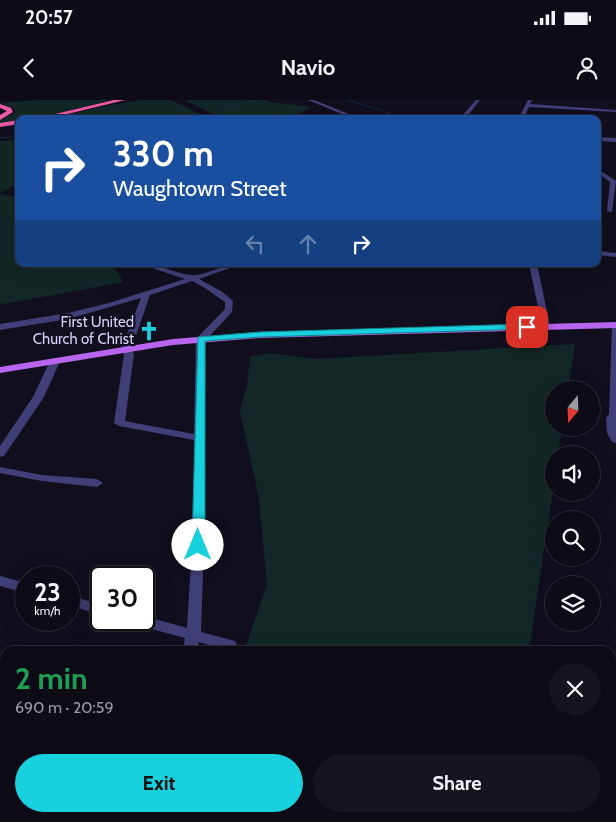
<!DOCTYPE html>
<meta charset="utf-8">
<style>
:root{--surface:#0d0b16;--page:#16141f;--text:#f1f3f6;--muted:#9a9ba1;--line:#2d2b35;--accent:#19d0de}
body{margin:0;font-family:Cabin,sans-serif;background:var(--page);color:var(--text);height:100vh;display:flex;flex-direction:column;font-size:19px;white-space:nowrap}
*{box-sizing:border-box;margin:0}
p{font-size:16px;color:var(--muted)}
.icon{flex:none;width:28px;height:28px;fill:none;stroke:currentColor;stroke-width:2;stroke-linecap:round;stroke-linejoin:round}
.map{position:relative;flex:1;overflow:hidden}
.drawer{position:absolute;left:0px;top:546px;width:616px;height:176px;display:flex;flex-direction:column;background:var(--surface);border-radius:15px 15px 0 0;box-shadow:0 5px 20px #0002,0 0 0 1px var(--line)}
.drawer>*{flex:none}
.hud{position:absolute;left:15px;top:15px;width:586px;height:152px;border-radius:10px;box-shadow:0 5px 20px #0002,0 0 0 1px var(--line);background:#1a4fa0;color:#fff;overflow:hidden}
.needle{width:32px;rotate:199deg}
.buttons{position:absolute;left:545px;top:281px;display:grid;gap:10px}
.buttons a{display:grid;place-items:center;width:55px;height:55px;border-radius:50%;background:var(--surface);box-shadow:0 5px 20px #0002,0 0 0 1px var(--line);font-size:25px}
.speed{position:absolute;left:15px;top:466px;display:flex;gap:10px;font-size:25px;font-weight:700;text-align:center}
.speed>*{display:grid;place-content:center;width:65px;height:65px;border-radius:50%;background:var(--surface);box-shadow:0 5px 20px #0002,0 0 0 1px var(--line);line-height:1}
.speed small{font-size:12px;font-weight:400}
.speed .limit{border:2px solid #111;border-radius:8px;background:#fff;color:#111}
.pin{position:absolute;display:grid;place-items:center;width:42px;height:42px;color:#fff;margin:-21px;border-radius:10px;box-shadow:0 2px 8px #0006}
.me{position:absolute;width:55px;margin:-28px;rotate:0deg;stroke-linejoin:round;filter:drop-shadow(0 0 4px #0008)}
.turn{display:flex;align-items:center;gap:18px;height:105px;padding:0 15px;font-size:22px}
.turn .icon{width:65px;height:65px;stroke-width:2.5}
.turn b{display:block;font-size:35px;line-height:42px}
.lanes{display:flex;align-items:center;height:48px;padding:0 15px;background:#0003;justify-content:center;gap:25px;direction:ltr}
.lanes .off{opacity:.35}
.round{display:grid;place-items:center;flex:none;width:52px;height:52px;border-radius:26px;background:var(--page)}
.headline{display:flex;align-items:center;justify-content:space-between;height:85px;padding:0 15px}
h1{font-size:30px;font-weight:700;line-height:38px;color:#1e9e55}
.cta{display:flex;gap:10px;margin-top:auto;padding:10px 15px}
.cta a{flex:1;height:58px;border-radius:30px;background:var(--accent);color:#111;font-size:20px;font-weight:700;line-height:58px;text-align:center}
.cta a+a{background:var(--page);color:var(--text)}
.status{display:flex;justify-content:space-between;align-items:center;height:35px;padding:0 25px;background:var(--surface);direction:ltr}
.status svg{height:14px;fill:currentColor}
header{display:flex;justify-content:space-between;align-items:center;height:65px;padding:0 15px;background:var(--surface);font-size:22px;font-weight:700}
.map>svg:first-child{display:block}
.green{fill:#132826}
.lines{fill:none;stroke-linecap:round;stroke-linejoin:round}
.stream{stroke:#142843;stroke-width:1}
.minor{fill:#403f78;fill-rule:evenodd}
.major{fill:#b765ed;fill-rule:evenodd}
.highway{fill:#ec5aa4;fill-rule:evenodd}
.route{fill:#19d0de;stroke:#108790}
.labels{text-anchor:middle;stroke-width:4.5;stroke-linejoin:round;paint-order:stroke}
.far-poi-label{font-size:15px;fill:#d5d1fa;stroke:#110f1e;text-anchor:end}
</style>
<div class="status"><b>20:57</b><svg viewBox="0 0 49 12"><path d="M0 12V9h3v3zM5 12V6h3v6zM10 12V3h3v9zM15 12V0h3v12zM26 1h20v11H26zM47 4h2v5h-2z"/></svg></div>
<header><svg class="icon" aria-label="back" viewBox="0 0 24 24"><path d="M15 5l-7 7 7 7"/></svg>Navio<svg class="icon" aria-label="person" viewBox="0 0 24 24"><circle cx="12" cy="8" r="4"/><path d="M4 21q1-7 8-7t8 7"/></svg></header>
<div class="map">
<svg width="616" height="722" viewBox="0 0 616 722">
<rect width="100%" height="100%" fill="#110f1e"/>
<path class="green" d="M 42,0 L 112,0 L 32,19 L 19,19 L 19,21 L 0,24 L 0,20 L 15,13 L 15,10 L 0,3 Z
M 141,0 L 171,0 L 210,19 L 51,19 L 100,7 Z
M 184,0 L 269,0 L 268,2 L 312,7 L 288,19 L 223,19 Z
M 19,40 L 19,83 L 0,93 L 0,41 Z
M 0,94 L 19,98 L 19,164 L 113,164 L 123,182 L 4,204 L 0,203 Z
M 575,244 L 568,290 L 554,290 L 554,328 L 562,328 L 558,355 L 554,355 L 554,383 L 529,551 L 244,551 L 267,485 L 259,399 L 240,311 L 247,285 L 250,257 L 268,253 L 317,259 Z
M 203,718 L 586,718 L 588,722 L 203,722 Z"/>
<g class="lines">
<path class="stream" d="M 347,0 L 384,11 L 398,19
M 207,19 L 213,16 L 220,8 L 255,0
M 0,38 L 19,36"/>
<path class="minor" d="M 308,0 L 314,0 L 361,19 L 354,19 Z
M 476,0 L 480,0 L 465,19 L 442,19 L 437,17 L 439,16 L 460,18 Z
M 528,0 L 532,0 L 530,4 L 616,10 L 616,12 L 529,7 L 523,19 L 518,19 Z
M 598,37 L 616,38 L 616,42 L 598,41 Z
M 598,69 L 616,81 L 612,112 L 607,111 L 610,82 L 598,73 Z
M 598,151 L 616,153 L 616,157 L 598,155 Z
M 140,164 C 158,163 173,173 191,175 C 203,177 224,163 241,164 L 199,179 L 221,191 L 233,201 L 232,212 L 206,240 L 204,445 L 201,532 L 235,541 L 237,545 L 235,549 L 230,551 L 199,542 L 197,551 L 183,551 L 185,538 L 133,524 L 131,520 L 144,520 L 144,516 L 187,528 L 192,445 L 194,340 L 119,326 L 114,323 L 124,254 L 121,250 L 141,198 L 68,219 L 0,230 L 0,224 L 68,213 L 109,203 L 185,179 ZM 192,181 L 205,188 L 225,202 L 225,209 L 196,239 L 194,334 L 125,321 L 134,254 L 131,250 L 150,195 Z
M 529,164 L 537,164 L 550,226 L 549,228 L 546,229 L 542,226 Z
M 616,222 L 616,343 L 612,342 L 607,333 L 606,318 L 609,314 L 612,225 Z
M 55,258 L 60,261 L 44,297 L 4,356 L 0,357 L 0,346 L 33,297 L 50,261 Z
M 0,367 L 42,375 L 97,379 L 103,383 L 97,387 L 42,381 L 0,373 Z
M 0,476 L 26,483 L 26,493 L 0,486 Z
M 69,495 L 101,505 L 101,515 L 69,505 Z
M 0,622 L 5,624 L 5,638 L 0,636 Z
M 162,718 L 180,718 L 180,722 L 162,722 Z"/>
<path class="major" d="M 616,222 L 616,228 L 260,238 L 173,245 L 0,273 L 0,267 L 173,239 L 260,232 Z"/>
<path class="highway" d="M 114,0 L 125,0 L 47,19 L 34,19 Z
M 0,4 L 11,8 L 13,12 L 0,20 L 0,15 L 7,11 L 0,8 Z
M 19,20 L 19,24 L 0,27 L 0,23 Z"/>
</g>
<path class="route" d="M 527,224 L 531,225 L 531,229 L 260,237 L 205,241 L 205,445 L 203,448 L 194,448 L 192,445 L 198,237 L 260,232 Z"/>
<defs>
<symbol id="church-bare" viewBox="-9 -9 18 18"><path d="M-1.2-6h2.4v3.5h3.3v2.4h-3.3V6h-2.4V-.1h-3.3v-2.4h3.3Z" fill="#19d0de" stroke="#110f1e" stroke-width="2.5" paint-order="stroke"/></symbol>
</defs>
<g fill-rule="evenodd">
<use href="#church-bare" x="135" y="217" width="28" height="28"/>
</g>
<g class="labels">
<g class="far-poi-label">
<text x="134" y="227">First United<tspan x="134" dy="17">Church of Christ</tspan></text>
</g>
</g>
</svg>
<div class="buttons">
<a><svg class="needle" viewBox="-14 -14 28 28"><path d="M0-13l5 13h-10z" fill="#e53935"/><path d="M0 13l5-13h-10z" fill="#9a9ba1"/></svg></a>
<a><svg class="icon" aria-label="sound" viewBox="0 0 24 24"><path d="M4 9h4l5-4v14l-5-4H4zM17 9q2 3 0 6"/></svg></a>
<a><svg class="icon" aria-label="search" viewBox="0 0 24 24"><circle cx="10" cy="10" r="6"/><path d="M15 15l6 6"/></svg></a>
<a><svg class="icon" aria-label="layers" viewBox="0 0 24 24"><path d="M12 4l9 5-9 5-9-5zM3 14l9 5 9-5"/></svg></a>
</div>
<div class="speed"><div>23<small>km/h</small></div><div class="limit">30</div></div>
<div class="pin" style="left:527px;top:227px;background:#d93025"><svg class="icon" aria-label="arrive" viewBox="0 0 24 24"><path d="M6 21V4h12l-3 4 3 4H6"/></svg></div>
<svg class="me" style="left:198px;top:445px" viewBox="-20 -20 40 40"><circle r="19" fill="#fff"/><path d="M0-13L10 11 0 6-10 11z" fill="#19d0de"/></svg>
<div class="hud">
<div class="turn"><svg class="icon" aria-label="right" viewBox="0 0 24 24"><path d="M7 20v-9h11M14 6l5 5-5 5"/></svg><div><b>330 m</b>Waughtown Street</div></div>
<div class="lanes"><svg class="icon off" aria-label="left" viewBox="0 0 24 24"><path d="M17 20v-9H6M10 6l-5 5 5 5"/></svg><svg class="icon off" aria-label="ahead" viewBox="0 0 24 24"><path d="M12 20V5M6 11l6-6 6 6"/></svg><svg class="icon" aria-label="right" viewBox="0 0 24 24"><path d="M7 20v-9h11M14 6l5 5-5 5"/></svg></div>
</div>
<section class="drawer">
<div class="headline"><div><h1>2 min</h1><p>690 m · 20:59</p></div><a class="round"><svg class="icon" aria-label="close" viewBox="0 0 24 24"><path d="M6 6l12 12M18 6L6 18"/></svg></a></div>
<div class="cta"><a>Exit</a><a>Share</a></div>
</section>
</div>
